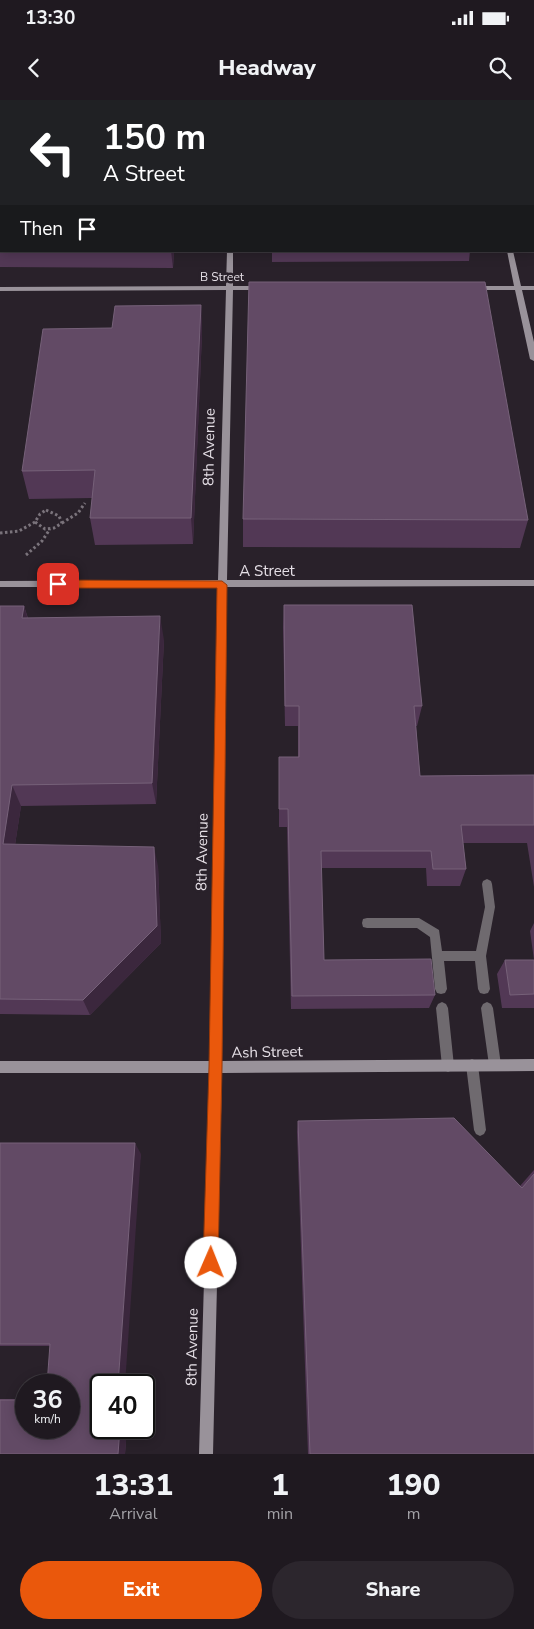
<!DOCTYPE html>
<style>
:root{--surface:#1f1920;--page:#2c262d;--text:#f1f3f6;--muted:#a1a0a5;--line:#3c383e;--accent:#ea580c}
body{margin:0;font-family:"Nunito Sans",sans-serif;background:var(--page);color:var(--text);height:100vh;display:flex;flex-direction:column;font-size:19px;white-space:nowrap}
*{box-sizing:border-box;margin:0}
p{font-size:16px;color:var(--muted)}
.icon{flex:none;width:28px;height:28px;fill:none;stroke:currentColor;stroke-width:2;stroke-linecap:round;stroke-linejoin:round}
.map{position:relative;height:1354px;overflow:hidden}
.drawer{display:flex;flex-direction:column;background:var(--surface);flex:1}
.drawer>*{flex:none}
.hud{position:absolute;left:0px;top:0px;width:535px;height:152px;box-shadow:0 2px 12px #0003,0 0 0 1px var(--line);background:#202124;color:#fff;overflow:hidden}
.speed{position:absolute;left:15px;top:1274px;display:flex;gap:10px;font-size:25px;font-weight:700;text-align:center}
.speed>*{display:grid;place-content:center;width:65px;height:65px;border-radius:50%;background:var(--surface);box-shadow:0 2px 12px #0003,0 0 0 1px var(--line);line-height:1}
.speed small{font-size:12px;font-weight:400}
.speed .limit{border:2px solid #111;border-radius:8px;background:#fff;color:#111}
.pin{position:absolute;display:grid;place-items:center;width:42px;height:42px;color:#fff;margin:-21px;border-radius:10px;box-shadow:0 2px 8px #0006}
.me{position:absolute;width:55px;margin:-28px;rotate:1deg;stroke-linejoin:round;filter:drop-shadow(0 0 4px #0008)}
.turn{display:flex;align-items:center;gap:18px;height:105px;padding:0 20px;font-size:22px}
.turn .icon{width:65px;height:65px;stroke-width:2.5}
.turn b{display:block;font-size:35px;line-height:42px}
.then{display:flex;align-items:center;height:48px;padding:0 20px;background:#0003;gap:10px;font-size:19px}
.eta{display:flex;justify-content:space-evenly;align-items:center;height:85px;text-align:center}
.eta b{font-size:30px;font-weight:800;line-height:35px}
.action{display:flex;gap:10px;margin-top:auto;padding:10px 20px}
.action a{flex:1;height:58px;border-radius:30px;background:var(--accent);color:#fff;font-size:20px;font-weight:800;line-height:58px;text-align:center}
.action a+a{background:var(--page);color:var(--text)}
.status{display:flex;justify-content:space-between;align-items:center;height:35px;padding:0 25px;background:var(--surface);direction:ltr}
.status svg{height:14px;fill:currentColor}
header{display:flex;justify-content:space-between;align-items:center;height:65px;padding:0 20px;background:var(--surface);font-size:22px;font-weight:800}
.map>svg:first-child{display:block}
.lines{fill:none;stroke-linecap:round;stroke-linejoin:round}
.path{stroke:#7a737b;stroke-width:3;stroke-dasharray:2.5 2.5;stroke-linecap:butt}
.lane{fill:#6f6a6f;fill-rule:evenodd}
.secondary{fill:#99929a;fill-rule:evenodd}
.wall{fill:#523855}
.shaded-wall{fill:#3b273d}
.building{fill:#624a65;stroke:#766179}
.route{fill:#ea580c;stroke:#983908}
.labels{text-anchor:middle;stroke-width:5;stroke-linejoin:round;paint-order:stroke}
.far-street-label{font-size:12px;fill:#e5dfe6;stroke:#29212a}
.street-label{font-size:15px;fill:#e5dfe6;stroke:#29212a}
</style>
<div class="status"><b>13:30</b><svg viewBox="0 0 49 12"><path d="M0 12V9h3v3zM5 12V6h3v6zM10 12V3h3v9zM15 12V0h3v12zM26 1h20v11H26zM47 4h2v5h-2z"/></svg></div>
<header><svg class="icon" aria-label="back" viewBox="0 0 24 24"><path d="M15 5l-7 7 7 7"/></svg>Headway<svg class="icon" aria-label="search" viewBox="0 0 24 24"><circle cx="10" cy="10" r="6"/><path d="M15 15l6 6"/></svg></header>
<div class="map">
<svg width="534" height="1354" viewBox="0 0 534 1354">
<rect width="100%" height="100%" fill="#29212a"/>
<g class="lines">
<path class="path" d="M 46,410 L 59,416 L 62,423 L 54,428 L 45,429 L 35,422 L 40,414 Z
M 62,423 L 78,413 L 85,403
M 0,433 L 19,431 L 35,422
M 26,455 L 42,441 L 50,429"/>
<path class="lane" d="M 487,779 L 491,781 L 492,784 L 495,807 L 486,856 L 490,889 L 488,893 L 484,894 L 480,893 L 478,889 L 475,861 L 444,861 L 447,889 L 445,893 L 441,894 L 437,893 L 435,889 L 430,837 L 417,828 L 367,828 L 363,827 L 362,823 L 363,819 L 367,818 L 419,818 L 439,830 L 442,851 L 476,851 L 485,807 L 482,784 L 483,781 Z
M 442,902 L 446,904 L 448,908 L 454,966 L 452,970 L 448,972 L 444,970 L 442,966 L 436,908 L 438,904 Z
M 487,902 L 491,904 L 493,908 L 501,965 L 499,969 L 495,971 L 491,969 L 489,965 L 481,908 L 483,904 Z
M 472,959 L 476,961 L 478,965 L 486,1030 L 484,1034 L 480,1036 L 476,1034 L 474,1030 L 466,965 L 468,961 Z"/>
<path class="secondary" d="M 230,0 L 236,0 L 236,1 L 230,1 Z
M 471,0 L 477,0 L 477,1 L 471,1 Z
M 227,151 L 233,151 L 233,186 L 261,186 L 265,188 L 261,190 L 233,190 L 227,480 L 534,480 L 534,486 L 226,487 L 222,961 L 534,959 L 534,971 L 222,973 L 213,1354 L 199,1354 L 210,973 L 0,973 L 0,961 L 210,961 L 218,487 L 0,487 L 0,481 L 218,480 L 226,190 L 0,191 L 0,187 L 226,186 Z
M 507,151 L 513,151 L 521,186 L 534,186 L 534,190 L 522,190 L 534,242 L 534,261 L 530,259 L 515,190 L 472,190 L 468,188 L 472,186 L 514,186 Z"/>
</g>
<path class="wall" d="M 510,0 L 534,0 L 534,95 L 534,1 L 510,1 Z
M 1,39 L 1,151 L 174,151 L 173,168 L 0,167 L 0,41 Z
M 272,151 L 470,151 L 469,161 L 272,162 Z
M 201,205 L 202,234 L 193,444 L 95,445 L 90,418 L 92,398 L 29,399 L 22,371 L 112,228 Z
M 243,419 L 528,420 L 520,448 L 243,447 Z
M 284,505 L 422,606 L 417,626 L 416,626 L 420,676 L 534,675 L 534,787 L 527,743 L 463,743 L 466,769 L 460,786 L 427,786 L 426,768 L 321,768 L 324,860 L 435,895 L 429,908 L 291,909 L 287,727 L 279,727 L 279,657 L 298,657 L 298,626 L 285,626 L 283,527 Z
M 0,506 L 24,506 L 28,518 L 164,540 L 156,704 L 21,706 L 15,745 L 158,766 L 161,843 L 90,915 L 0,914 Z
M 534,823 L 534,908 L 502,908 L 497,874 L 505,860 L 534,860 L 530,831 Z
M 298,1021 L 520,1086 L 534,1070 L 534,1354 L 308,1354 L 297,1032 Z
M 0,1043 L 141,1054 L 101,1328 L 127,1328 L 125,1354 L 0,1354 L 0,1299 L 26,1299 L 26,1328 L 69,1328 L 50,1246 L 0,1246 Z"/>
<path class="shaded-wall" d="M 171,151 L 174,151 L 173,168 Z
M 201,205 L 202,234 L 193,444 L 191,418 Z
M 24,506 L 31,530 L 22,518 Z
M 160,516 L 164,540 L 156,704 L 152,683 Z
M 12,685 L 21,706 L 12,764 L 3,744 Z
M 154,747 L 158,766 L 161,843 L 90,915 L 83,900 Z
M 135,1043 L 141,1054 L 125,1285 L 118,1285 Z
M 120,1328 L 127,1328 L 125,1354 L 118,1354 Z"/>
<path class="building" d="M 272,0 L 456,0 L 456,1 L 272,1 Z
M 1,39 L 1,137 L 0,137 L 0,41 Z
M 249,182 L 485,182 L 528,420 L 243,419 Z
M 201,205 L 191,418 L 90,418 L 95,370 L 22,371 L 43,229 L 112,228 L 115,206 Z
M 284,505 L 412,505 L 422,606 L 414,606 L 420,676 L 534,675 L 534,725 L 461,725 L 466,769 L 433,769 L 431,751 L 321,751 L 324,860 L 431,859 L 435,895 L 292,896 L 288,709 L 279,709 L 279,657 L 299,657 L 299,606 L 285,606 Z
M 0,506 L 24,506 L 22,518 L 160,516 L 152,683 L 12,685 L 3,744 L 154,747 L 157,826 L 83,900 L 0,899 Z
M 505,860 L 534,860 L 534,894 L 510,895 Z
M 454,1018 L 522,1088 L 534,1074 L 534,1354 L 310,1354 L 298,1021 Z
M 0,1043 L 135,1043 L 118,1285 L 101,1285 L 101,1328 L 120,1328 L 118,1354 L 0,1354 L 0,1300 L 26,1300 L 26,1328 L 69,1328 L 69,1285 L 47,1285 L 50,1244 L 0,1244 Z"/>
<path class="route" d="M 58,480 L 222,481 L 227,485 L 222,967 L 218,1163 L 216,1168 L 211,1170 L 205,1168 L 203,1163 L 209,967 L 217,488 L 58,488 L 53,484 Z"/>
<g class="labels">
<g class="far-street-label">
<text x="222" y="181">B Street</text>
</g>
<g class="street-label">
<text transform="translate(209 347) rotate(-89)" y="5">8th Avenue</text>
<text x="267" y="476">A Street</text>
<text transform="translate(202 752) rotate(-89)" y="5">8th Avenue</text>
<text transform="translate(267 952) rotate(-1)" y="5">Ash Street</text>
<text transform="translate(192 1247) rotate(-89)" y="5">8th Avenue</text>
</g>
</g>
</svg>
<div class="speed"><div>36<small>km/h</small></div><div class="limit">40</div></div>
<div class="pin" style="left:58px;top:484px;background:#d93025"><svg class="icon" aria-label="arrive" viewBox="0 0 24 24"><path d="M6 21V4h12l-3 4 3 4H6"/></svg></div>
<svg class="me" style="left:211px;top:1163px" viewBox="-20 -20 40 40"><circle r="19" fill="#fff"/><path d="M0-13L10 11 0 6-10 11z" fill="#ea580c"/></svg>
<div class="hud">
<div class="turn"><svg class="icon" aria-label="left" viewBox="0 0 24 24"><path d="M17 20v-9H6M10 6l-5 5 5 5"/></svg><div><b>150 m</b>A Street</div></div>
<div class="then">Then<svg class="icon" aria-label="arrive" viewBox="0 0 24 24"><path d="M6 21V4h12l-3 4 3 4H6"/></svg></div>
</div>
</div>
<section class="drawer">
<div class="eta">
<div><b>13:31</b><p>Arrival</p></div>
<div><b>1</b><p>min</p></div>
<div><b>190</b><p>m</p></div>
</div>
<div class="action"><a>Exit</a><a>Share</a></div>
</section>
